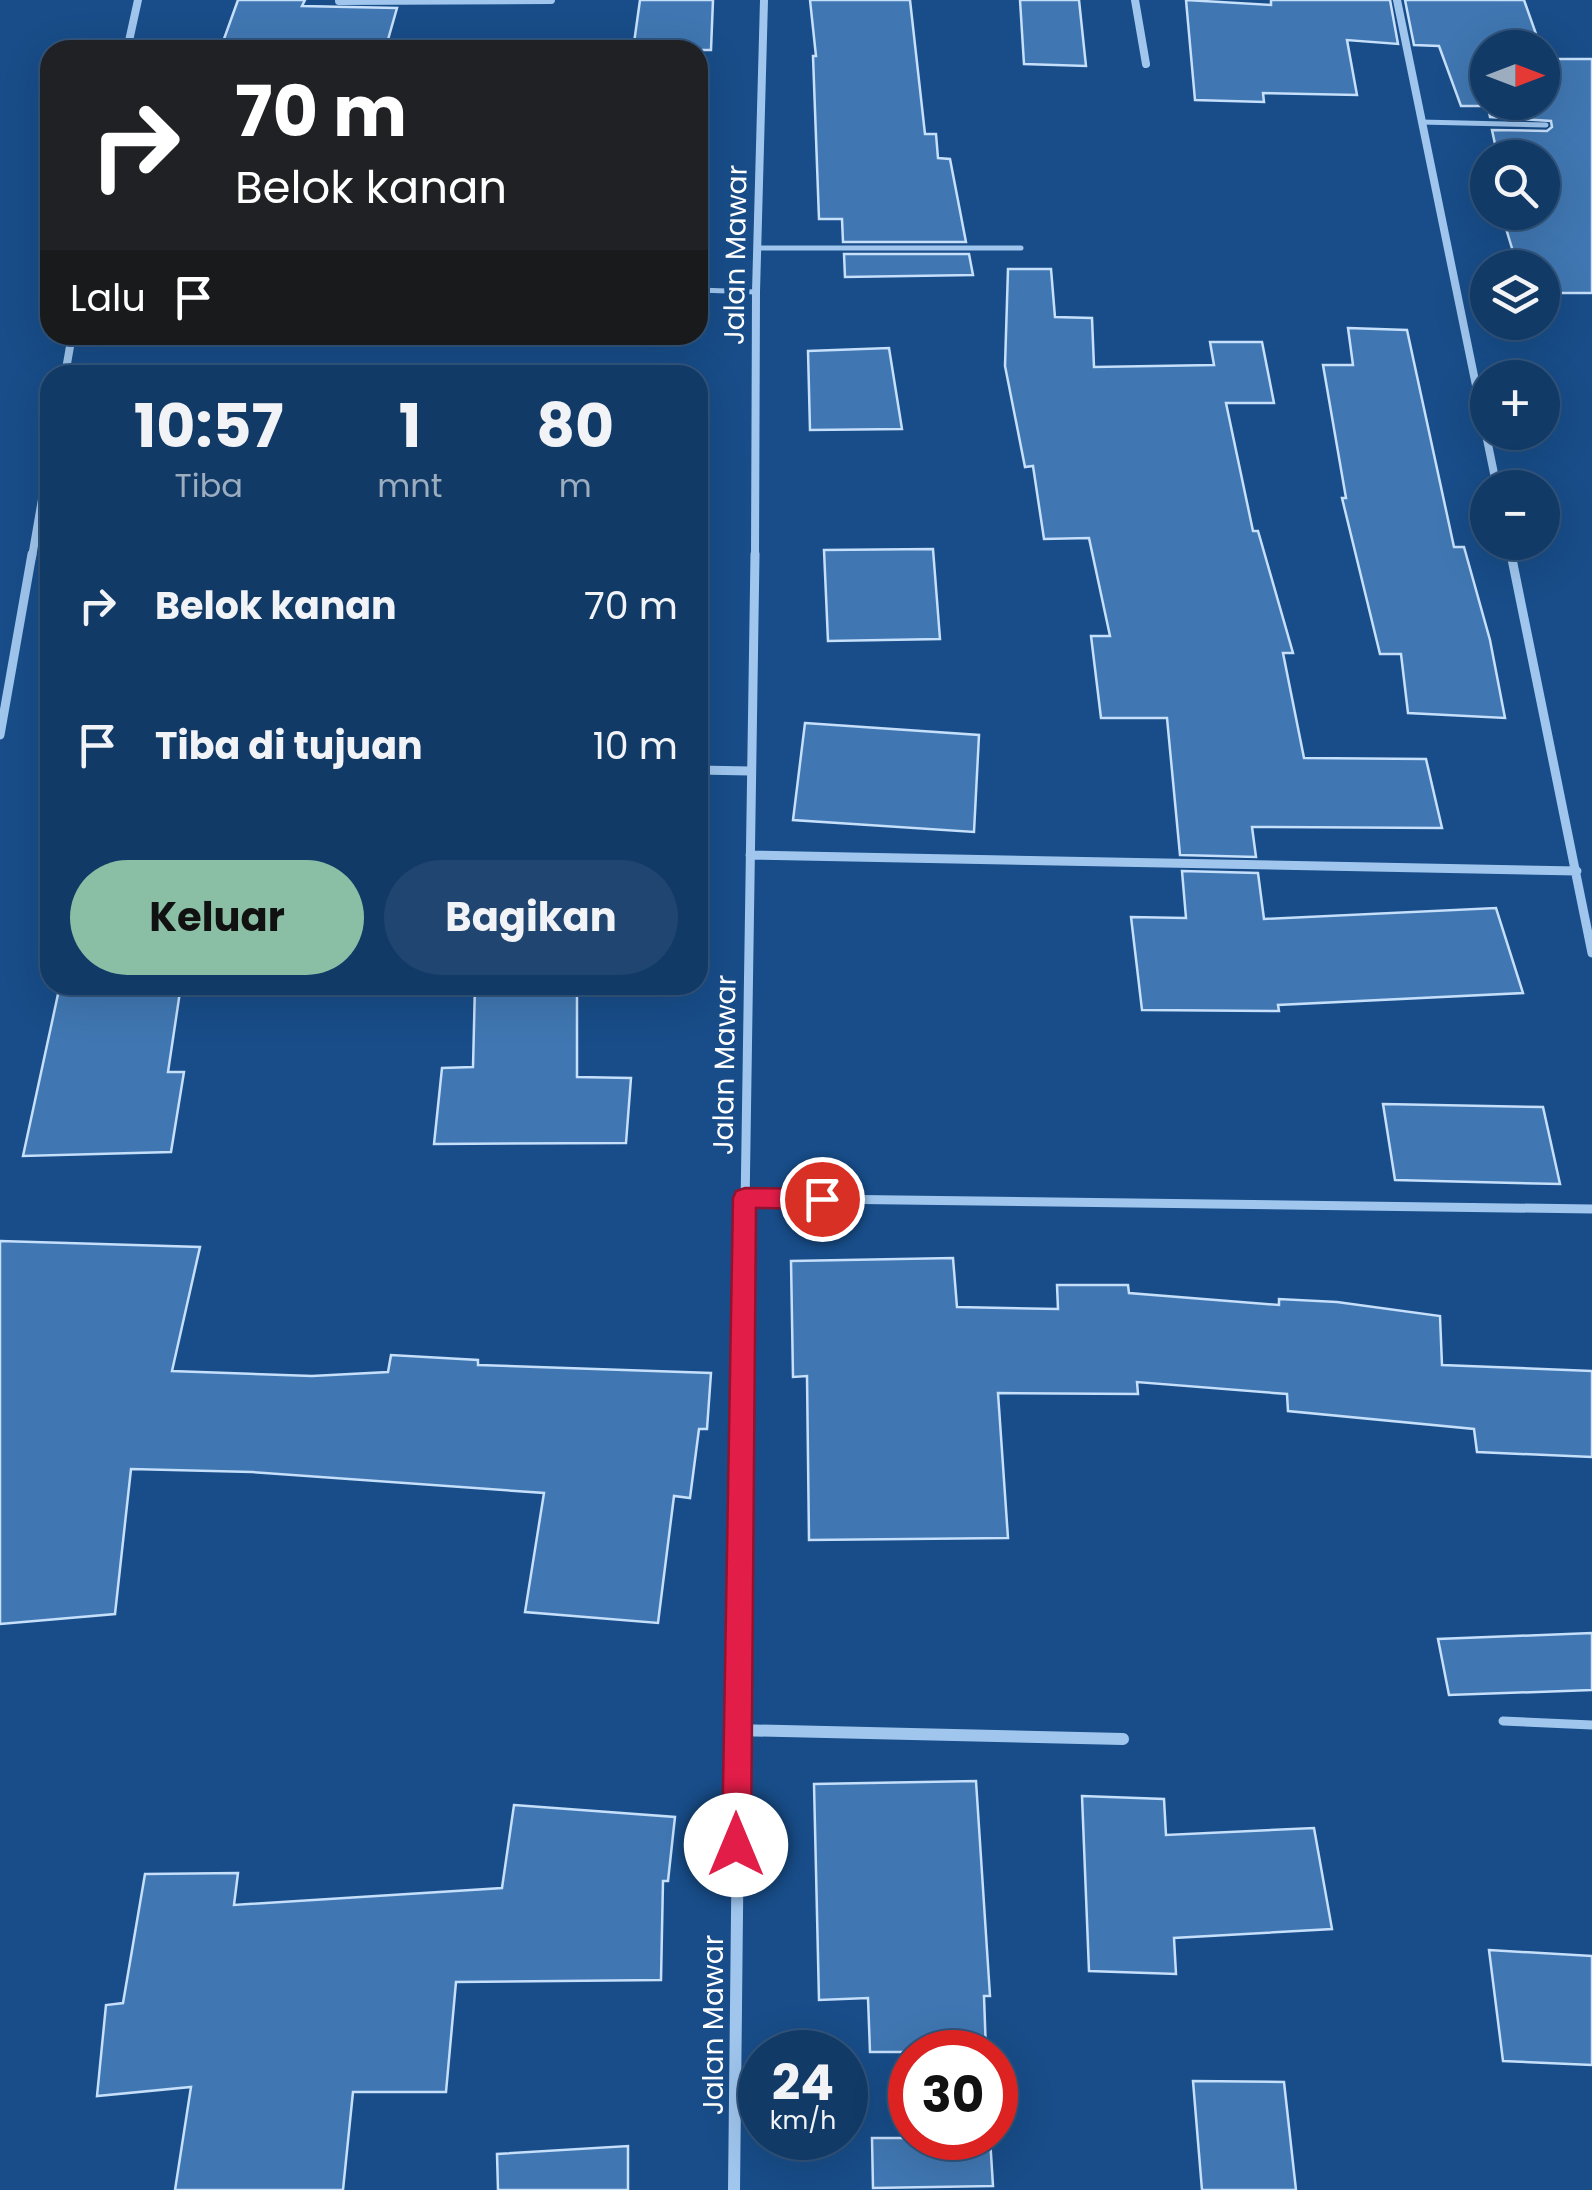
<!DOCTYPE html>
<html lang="id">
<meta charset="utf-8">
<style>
:root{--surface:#123a67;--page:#1f4570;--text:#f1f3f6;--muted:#9cadc0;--line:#31547b;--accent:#8abfa5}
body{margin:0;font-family:Poppins,sans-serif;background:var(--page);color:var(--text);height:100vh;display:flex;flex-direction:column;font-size:38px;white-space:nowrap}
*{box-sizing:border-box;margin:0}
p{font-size:32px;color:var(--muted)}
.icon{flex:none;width:55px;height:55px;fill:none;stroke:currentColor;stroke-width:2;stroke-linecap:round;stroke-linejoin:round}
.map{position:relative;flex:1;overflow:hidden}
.drawer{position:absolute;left:40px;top:365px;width:668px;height:630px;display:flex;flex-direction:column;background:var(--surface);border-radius:30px;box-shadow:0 10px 40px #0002,0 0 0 2px var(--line)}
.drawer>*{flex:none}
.hud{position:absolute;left:40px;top:40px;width:668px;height:305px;border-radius:30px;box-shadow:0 10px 40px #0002,0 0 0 2px var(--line);background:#202124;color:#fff;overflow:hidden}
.needle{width:65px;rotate:90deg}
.buttons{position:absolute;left:1470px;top:30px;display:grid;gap:20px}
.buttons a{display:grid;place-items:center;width:90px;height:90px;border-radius:50%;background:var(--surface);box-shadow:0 10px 40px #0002,0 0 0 2px var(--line);font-size:50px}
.speed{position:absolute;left:738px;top:2030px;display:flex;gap:20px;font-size:50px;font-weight:700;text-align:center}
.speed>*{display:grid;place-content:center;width:130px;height:130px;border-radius:50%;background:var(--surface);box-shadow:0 10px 40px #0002,0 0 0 2px var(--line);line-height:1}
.speed small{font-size:25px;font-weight:400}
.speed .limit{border:15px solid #d22;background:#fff;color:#111}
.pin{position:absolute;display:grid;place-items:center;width:85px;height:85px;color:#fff;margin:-42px;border:5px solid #fff;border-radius:50%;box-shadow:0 2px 10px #0007}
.me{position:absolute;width:110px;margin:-55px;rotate:0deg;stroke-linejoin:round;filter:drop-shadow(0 0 8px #0008)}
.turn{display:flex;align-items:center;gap:35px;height:210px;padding:0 30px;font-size:45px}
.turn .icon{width:130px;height:130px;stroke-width:2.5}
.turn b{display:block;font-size:70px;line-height:85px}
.then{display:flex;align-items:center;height:95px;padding:0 30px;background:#0003;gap:20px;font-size:38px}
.eta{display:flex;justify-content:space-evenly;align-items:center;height:170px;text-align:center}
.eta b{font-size:60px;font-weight:700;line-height:70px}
.cta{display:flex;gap:20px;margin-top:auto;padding:20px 30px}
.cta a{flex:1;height:115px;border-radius:60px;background:var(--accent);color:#111;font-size:40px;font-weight:700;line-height:115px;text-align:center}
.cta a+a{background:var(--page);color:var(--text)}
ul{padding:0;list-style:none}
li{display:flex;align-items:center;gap:30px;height:140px;padding:0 30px}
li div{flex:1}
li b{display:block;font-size:38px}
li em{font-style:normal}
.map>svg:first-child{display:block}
.building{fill:#4077b2;stroke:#c6dffa;stroke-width:2.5}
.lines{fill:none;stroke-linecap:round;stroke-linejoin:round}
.service-far1{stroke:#a0c6ee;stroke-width:5}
.service{stroke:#a0c6ee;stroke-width:9}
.minor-far2{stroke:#a0c6ee;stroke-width:8}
.minor-far1{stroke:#a0c6ee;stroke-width:9}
.minor{stroke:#a0c6ee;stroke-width:12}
.route{fill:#e11d48;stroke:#92132f;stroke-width:2.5}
.labels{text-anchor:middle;stroke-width:10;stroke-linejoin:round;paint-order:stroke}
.street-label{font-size:28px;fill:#fff;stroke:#184d89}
</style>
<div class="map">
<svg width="1592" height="2190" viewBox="0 0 1592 2190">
<rect width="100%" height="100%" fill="#184d89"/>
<path class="building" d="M 238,0 L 305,0 L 302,6 L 397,8 L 385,50 L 220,50 Z
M 640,0 L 713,0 L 711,50 L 633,50 Z
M 810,0 L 910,0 L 925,134 L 936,134 L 938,158 L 950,159 L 966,242 L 843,242 L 842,219 L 819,219 L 813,56 L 816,56 Z
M 1020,0 L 1079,0 L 1086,66 L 1024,64 Z
M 1186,0 L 1271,5 L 1271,0 L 1390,0 L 1398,44 L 1347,40 L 1357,95 L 1263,93 L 1264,102 L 1195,100 Z
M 1405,0 L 1524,0 L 1541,48 L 1488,48 L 1488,102 L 1542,102 L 1542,51 L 1545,59 L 1592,59 L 1592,293 L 1542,293 L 1542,268 L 1518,268 L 1501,212 L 1542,212 L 1542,158 L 1498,158 L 1492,130 L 1547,131 L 1552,127 L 1551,121 L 1490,117 L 1488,106 L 1461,106 L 1439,46 L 1414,45 Z
M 844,254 L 969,254 L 973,275 L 845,277 Z
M 1008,269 L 1051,269 L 1055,317 L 1092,318 L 1094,367 L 1214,365 L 1210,342 L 1262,342 L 1274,403 L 1226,403 L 1253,531 L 1258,531 L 1293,653 L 1283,653 L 1304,758 L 1426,759 L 1442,828 L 1252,827 L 1256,857 L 1180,855 L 1167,718 L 1101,718 L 1091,636 L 1110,636 L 1089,538 L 1044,539 L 1033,466 L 1025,467 L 1005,366 Z
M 1348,328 L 1407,330 L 1454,547 L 1464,547 L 1490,640 L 1505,718 L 1408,713 L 1401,654 L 1380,654 L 1342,498 L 1346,498 L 1323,365 L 1353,365 Z
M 889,348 L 902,429 L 810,430 L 808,351 Z
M 933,549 L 940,639 L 828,641 L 824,550 Z
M 805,723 L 979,735 L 974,832 L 793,820 Z
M 1182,871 L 1258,873 L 1264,919 L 1496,908 L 1523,993 L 1278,1005 L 1279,1011 L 1142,1010 L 1131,917 L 1186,918 Z
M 60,985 L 181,985 L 168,1072 L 184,1072 L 171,1152 L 23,1156 Z
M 475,985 L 577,985 L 577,1077 L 631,1078 L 626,1143 L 434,1144 L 442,1068 L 473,1067 Z
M 1383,1104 L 1543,1107 L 1560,1184 L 1395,1180 Z
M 0,1241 L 200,1247 L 172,1371 L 312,1376 L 388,1372 L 391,1355 L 478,1360 L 478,1365 L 711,1373 L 707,1429 L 699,1429 L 690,1498 L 674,1496 L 658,1623 L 525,1612 L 544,1493 L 252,1472 L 131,1469 L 115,1614 L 0,1624 Z
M 953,1258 L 957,1307 L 1058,1309 L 1057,1285 L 1128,1285 L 1129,1293 L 1279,1305 L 1279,1299 L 1337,1302 L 1440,1316 L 1442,1365 L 1592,1371 L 1592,1457 L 1477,1452 L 1474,1429 L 1288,1411 L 1287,1394 L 1137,1382 L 1138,1394 L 998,1393 L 1008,1538 L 809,1540 L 807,1376 L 793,1377 L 791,1261 Z
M 1592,1633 L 1592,1690 L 1449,1695 L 1438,1639 Z
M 976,1781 L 990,1996 L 984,1996 L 986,2052 L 870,2052 L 868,1998 L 819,2000 L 814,1784 Z
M 1082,1796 L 1164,1799 L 1166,1835 L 1314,1828 L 1332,1929 L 1174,1938 L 1176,1974 L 1089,1971 Z
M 514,1805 L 675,1817 L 668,1881 L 663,1881 L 661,1980 L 456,1982 L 446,2092 L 353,2092 L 343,2190 L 175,2190 L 191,2087 L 97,2096 L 106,2005 L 123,2003 L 145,1874 L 238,1873 L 234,1905 L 502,1888 Z
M 1489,1950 L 1592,1956 L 1592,2065 L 1503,2061 Z
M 1193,2081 L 1284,2082 L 1296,2190 L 1202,2190 Z
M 872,2138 L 990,2138 L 993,2186 L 873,2188 Z
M 628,2146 L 628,2190 L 498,2190 L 497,2154 Z"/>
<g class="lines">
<path class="service-far1" d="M 1421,122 L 1546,125
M 757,248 L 1021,248
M 698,290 L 756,292"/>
<path class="service" d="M 1503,1721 L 1592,1725"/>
<path class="minor-far2" d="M 1135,0 L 1146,64
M 1397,0 L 1497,488
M 339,1 L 551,0
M 127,50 L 138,0
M 65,375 L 72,335
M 1509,542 L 1512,557
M 32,557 L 50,453
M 755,557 L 756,292 L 764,0"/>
<path class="minor-far1" d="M 1511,554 L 1592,953
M 0,735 L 32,554
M 698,770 L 750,771
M 750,855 L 1577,871
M 745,1198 L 1592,1209
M 744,1272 L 755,554"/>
<path class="minor" d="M 737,1730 L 1123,1739
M 734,2190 L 744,1269"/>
</g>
<path class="route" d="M 745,1188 L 822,1189 L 830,1192 L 834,1199 L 830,1206 L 822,1209 L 756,1208 L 751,1845 L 747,1855 L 736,1859 L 726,1855 L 722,1845 L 733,1198 L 736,1191 Z"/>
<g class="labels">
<g class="street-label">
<text transform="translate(735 255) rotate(-89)" y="10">Jalan Mawar</text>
<text transform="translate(724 1065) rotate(-89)" y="10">Jalan Mawar</text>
<text transform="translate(713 2025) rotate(-90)" y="10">Jalan Mawar</text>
</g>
</g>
</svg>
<div class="buttons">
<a><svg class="needle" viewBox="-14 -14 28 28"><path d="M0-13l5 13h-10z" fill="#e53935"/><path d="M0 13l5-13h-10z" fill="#9cadc0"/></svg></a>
<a><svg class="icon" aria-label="search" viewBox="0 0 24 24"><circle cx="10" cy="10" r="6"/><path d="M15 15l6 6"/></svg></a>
<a><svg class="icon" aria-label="layers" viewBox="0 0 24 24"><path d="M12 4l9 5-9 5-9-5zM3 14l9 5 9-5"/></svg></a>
<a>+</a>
<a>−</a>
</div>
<div class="speed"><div>24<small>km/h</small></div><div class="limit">30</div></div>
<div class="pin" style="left:822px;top:1199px;background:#d93025"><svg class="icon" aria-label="arrive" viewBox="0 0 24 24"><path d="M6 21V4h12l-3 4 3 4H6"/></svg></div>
<svg class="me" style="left:736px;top:1845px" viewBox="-20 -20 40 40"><circle r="19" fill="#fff"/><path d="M0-13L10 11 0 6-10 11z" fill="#e11d48"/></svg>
<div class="hud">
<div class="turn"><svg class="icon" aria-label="right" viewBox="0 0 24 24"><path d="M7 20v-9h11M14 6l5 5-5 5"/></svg><div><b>70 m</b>Belok kanan</div></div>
<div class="then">Lalu<svg class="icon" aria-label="arrive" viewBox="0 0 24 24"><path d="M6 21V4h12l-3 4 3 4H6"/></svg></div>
</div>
<section class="drawer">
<div class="eta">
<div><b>10:57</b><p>Tiba</p></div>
<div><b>1</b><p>mnt</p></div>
<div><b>80</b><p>m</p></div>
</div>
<ul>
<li><svg class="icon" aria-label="right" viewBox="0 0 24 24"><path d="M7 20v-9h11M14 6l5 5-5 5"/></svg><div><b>Belok kanan</b></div><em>70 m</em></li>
<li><svg class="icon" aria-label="arrive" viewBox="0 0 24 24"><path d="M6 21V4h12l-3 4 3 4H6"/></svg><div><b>Tiba di tujuan</b></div><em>10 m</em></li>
</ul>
<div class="cta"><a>Keluar</a><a>Bagikan</a></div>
</section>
</div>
